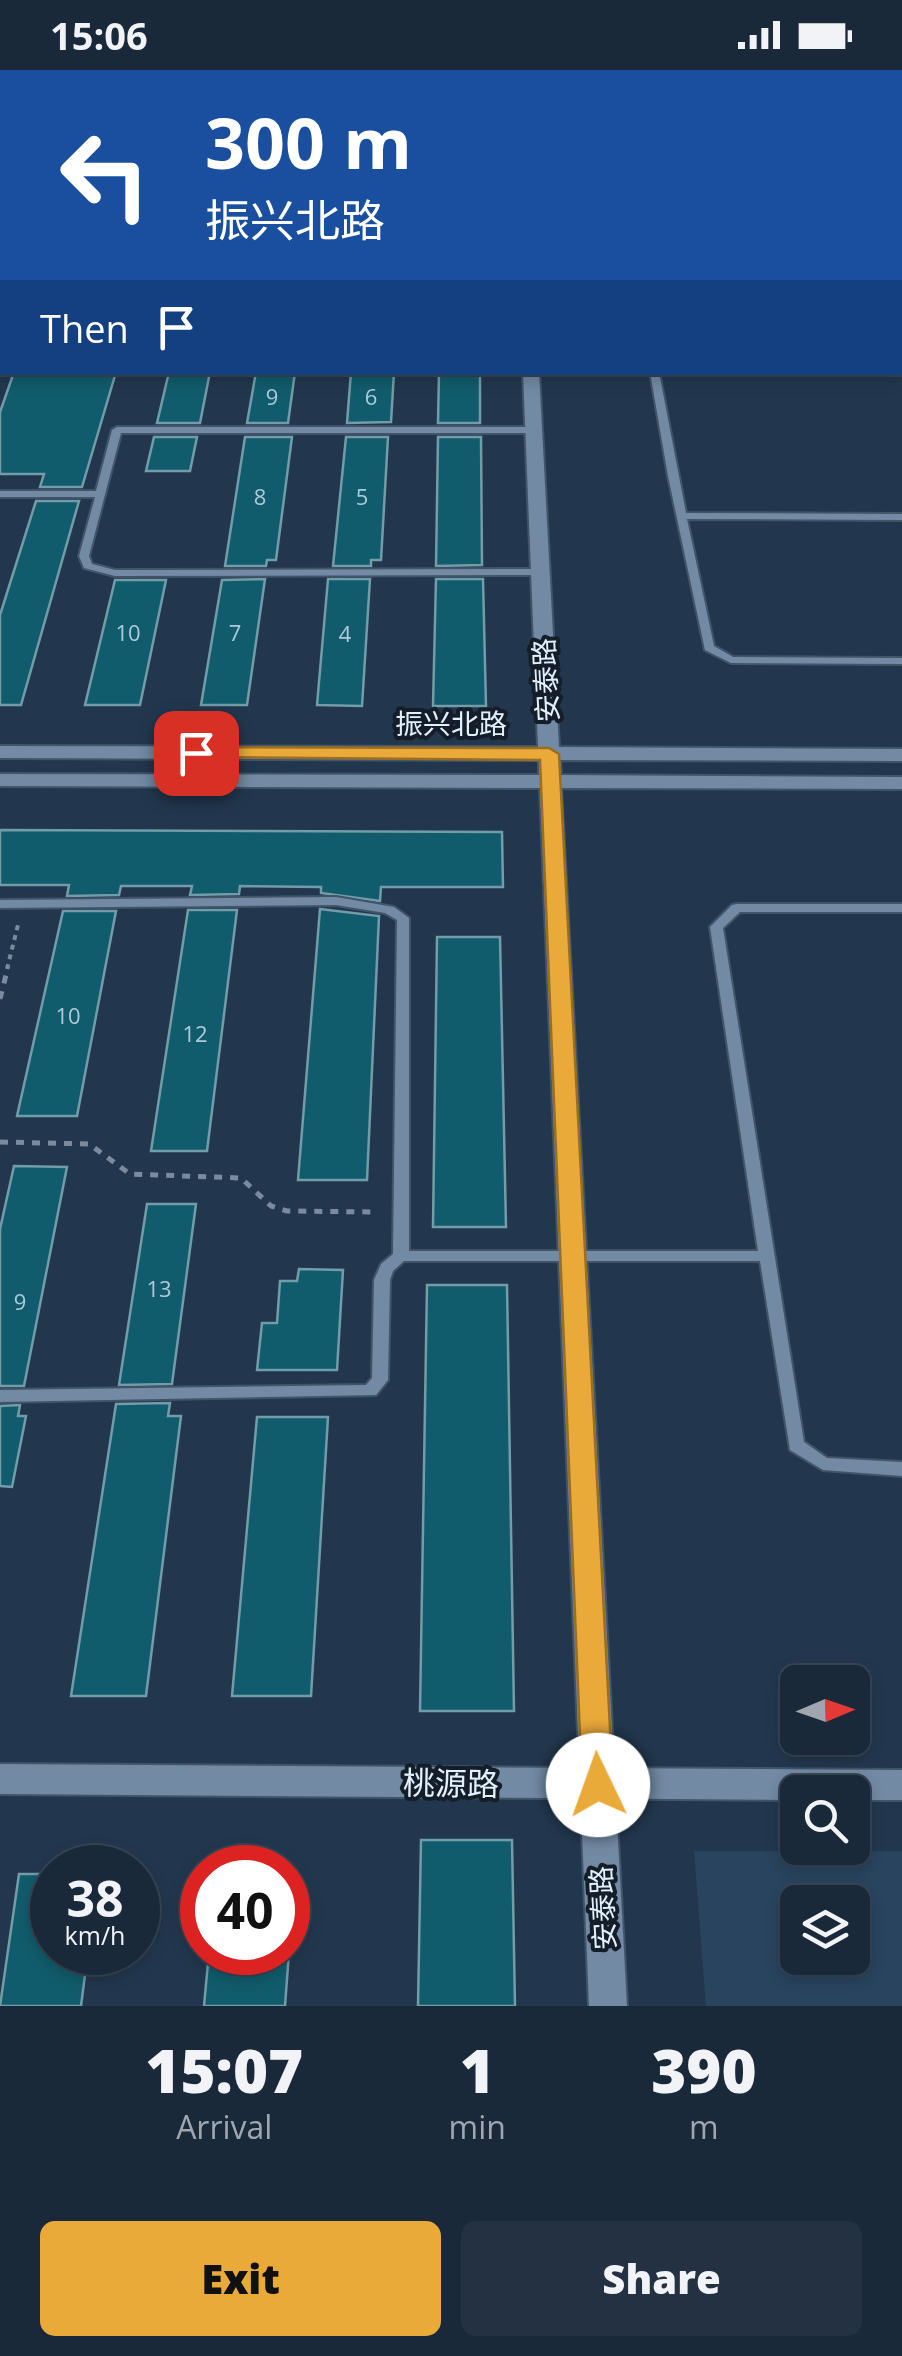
<!DOCTYPE html>
<meta charset="utf-8">
<style>
:root{--surface:#1a293a;--page:#233142;--text:#f1f3f6;--muted:#9fa6af;--line:#384554;--accent:#eaaa39}
body{margin:0;font-family:"Open Sans","Noto Sans SC",sans-serif;background:var(--page);color:var(--text);height:100vh;display:flex;flex-direction:column;font-size:38px;white-space:nowrap}
*{box-sizing:border-box;margin:0}
p{font-size:32px;color:var(--muted)}
.icon{flex:none;width:55px;height:55px;fill:none;stroke:currentColor;stroke-width:2;stroke-linecap:round;stroke-linejoin:round}
.map{position:relative;height:1936px;overflow:hidden}
.details{display:flex;flex-direction:column;background:var(--surface);flex:1}
.details>*{flex:none}
.guide{position:absolute;left:0px;top:0px;width:902px;height:305px;box-shadow:0 5px 15px #0003,0 0 0 2px var(--line);background:#1a4fa0;color:#fff;overflow:hidden}
.needle{width:65px;rotate:88deg}
.fabs{position:absolute;left:780px;top:1595px;display:grid;gap:20px}
.fabs a{display:grid;place-items:center;width:90px;height:90px;border-radius:15px;background:var(--surface);box-shadow:0 5px 15px #0003,0 0 0 2px var(--line);font-size:50px}
.speed{position:absolute;left:30px;top:1775px;display:flex;gap:20px;font-size:50px;font-weight:700;text-align:center}
.speed>*{display:grid;place-content:center;width:130px;height:130px;border-radius:50%;background:var(--surface);box-shadow:0 5px 15px #0003,0 0 0 2px var(--line);line-height:1}
.speed small{font-size:25px;font-weight:400}
.speed .limit{border:15px solid #d22;background:#fff;color:#111}
.pin{position:absolute;display:grid;place-items:center;width:85px;height:85px;color:#fff;margin:-42px;border-radius:20px;box-shadow:0 5px 15px #0006}
.me{position:absolute;width:110px;margin:-55px;rotate:357deg;stroke-linejoin:round;filter:drop-shadow(0 0 8px #0008)}
.turn{display:flex;align-items:center;gap:35px;height:210px;padding:0 40px;font-size:45px}
.turn .icon{width:130px;height:130px;stroke-width:2.5}
.turn b{display:block;font-size:70px;line-height:85px}
.then{display:flex;align-items:center;height:95px;padding:0 40px;background:#0003;gap:20px;font-size:38px}
.eta{display:flex;justify-content:space-evenly;align-items:center;height:170px;text-align:center}
.eta b{font-size:60px;font-weight:800;line-height:70px}
.button{display:flex;gap:20px;margin-top:auto;padding:20px 40px}
.button a{flex:1;height:115px;border-radius:15px;background:var(--accent);color:#111;font-size:40px;font-weight:800;line-height:115px;text-align:center}
.button a+a{background:var(--page);color:var(--text)}
.status{display:flex;justify-content:space-between;align-items:center;height:70px;padding:0 50px;background:var(--surface);direction:ltr}
.status svg{height:28px;fill:currentColor}
.map>svg:first-child{display:block}
.built{fill:#29445f;fill-rule:evenodd}
.building{fill:#115c6c;stroke:#729ca8;stroke-width:2.5}
.lines{fill:none;stroke-linecap:round;stroke-linejoin:round}
.lane-casing{stroke:#415468;stroke-width:4}
.street-casing{stroke:#415468;stroke-width:4}
.secondary-casing{stroke:#415468;stroke-width:4}
.primary-casing{stroke:#415468;stroke-width:4}
.path-far1{stroke:#7a8b9f;stroke-width:4;stroke-dasharray:5 5;stroke-linecap:butt}
.path{stroke:#7a8b9f;stroke-width:5;stroke-dasharray:8 8;stroke-linecap:butt}
.lane{fill:#728aa4;fill-rule:evenodd}
.street{fill:#728aa4;fill-rule:evenodd}
.secondary{fill:#728aa4;fill-rule:evenodd}
.primary{fill:#9399d9;fill-rule:evenodd}
.route{fill:#eaaa39;stroke:#986e25;stroke-width:2.5}
.labels{text-anchor:middle;stroke-width:8;stroke-linejoin:round;paint-order:stroke}
.number-label{font-size:22px;fill:#aecada}
.street-label{font-size:28px;fill:#e2effe;stroke:#141e28}
.near-street-label{font-size:32px;fill:#e2effe;stroke:#141e28}
</style>
<div class="status"><b>15:06</b><svg viewBox="0 0 49 12"><path d="M0 12V9h3v3zM5 12V6h3v6zM10 12V3h3v9zM15 12V0h3v12zM26 1h20v11H26zM47 4h2v5h-2z"/></svg></div>
<div class="map">
<svg width="902" height="1936" viewBox="0 0 902 1936">
<rect width="100%" height="100%" fill="#22374e"/>
<path class="built" d="M 694,1781 L 902,1781 L 902,1936 L 706,1936 ZM 798,1832 L 852,1832 L 852,1888 L 798,1888 Z"/>
<path class="building" d="M 14,302 L 116,302 L 82,417 L 40,417 L 44,404 L 0,404 L 0,342 Z
M 169,302 L 210,302 L 200,353 L 157,353 Z
M 256,302 L 295,302 L 288,353 L 247,353 Z
M 351,302 L 394,302 L 391,352 L 347,353 Z
M 439,302 L 480,302 L 480,353 L 438,353 Z
M 154,367 L 197,367 L 190,401 L 146,401 Z
M 245,367 L 292,367 L 276,490 L 267,490 L 266,496 L 225,496 Z
M 346,367 L 388,367 L 381,490 L 371,490 L 371,496 L 333,496 Z
M 438,367 L 481,367 L 482,495 L 436,496 Z
M 36,431 L 79,431 L 21,635 L 0,635 L 0,545 Z
M 265,509 L 247,635 L 201,635 L 222,510 Z
M 328,509 L 370,509 L 362,636 L 317,635 Z
M 436,509 L 483,509 L 486,636 L 433,636 Z
M 115,510 L 166,510 L 140,635 L 85,635 Z
M 0,760 L 502,762 L 503,817 L 381,817 L 380,831 L 321,823 L 321,817 L 240,816 L 239,824 L 190,825 L 192,816 L 121,816 L 119,825 L 67,826 L 69,815 L 0,815 Z
M 320,839 L 379,846 L 367,1110 L 298,1110 Z
M 188,840 L 237,840 L 207,1081 L 151,1081 Z
M 63,841 L 116,841 L 77,1046 L 17,1046 Z
M 437,867 L 500,867 L 506,1157 L 433,1157 Z
M 14,1096 L 67,1097 L 24,1316 L 0,1316 L 0,1159 Z
M 147,1134 L 196,1134 L 172,1314 L 119,1315 Z
M 299,1199 L 343,1200 L 337,1300 L 257,1300 L 262,1253 L 277,1253 L 280,1211 L 297,1211 Z
M 427,1215 L 507,1215 L 514,1641 L 420,1641 Z
M 170,1333 L 168,1346 L 181,1346 L 146,1626 L 71,1626 L 116,1334 Z
M 20,1335 L 18,1346 L 26,1346 L 12,1417 L 0,1416 L 0,1336 Z
M 257,1347 L 328,1347 L 311,1626 L 232,1626 Z
M 421,1770 L 512,1770 L 515,1936 L 418,1936 Z
M 19,1804 L 52,1804 L 52,1882 L 88,1882 L 81,1936 L 0,1936 Z
M 209,1882 L 289,1882 L 285,1936 L 204,1936 Z"/>
<g class="lines">
<defs>
<path id="lane" d="M 508,0 L 514,0 L 515,2 L 509,2 Z
M 0,46 L 2,46 L 2,50 L 0,50 Z
M 900,49 L 902,49 L 902,53 L 900,53 Z
M 900,85 L 902,85 L 902,89 L 900,89 Z
M 650,302 L 659,302 L 686,443 L 902,444 L 902,450 L 687,449 L 714,576 L 733,587 L 902,588 L 902,594 L 731,593 L 705,580 L 668,406 Z
M 117,357 L 534,357 L 539,360 L 534,363 L 121,363 L 89,486 L 92,494 L 115,500 L 540,499 L 545,502 L 540,505 L 115,506 L 84,498 L 79,486 L 95,427 L 0,427 L 0,421 L 96,421 L 112,360 Z
M 336,827 L 394,837 L 409,848 L 409,1181 L 758,1181 L 710,857 L 732,835 L 737,834 L 902,834 L 902,842 L 740,842 L 723,858 L 804,1372 L 827,1388 L 902,1392 L 902,1406 L 823,1400 L 790,1380 L 760,1191 L 404,1191 L 393,1201 L 390,1210 L 388,1310 L 376,1325 L 0,1332 L 0,1320 L 366,1315 L 372,1308 L 374,1210 L 381,1194 L 393,1184 L 397,850 L 385,843 L 336,835 L 0,838 L 0,830 Z"/>
<path id="street" d="M 0,1694 L 902,1700 L 902,1730 L 852,1730 L 852,1722 L 798,1722 L 798,1730 L 0,1724 Z"/>
<path id="secondary" d="M 2,239 L 2,254 L 0,255 L 0,240 Z
M 523,302 L 539,302 L 559,677 L 902,679 L 902,691 L 560,690 L 561,705 L 902,707 L 902,719 L 561,718 L 627,1936 L 589,1936 L 540,718 L 0,716 L 0,704 L 539,705 L 539,690 L 0,688 L 0,676 L 538,677 Z"/>
<path id="primary" d="M 0,19 L 2,19 L 2,27 L 0,27 Z
M 900,31 L 902,31 L 902,39 L 900,39 Z"/>
</defs>
<use href="#lane" class="lane-casing"/>
<use href="#street" class="street-casing"/>
<use href="#secondary" class="secondary-casing"/>
<use href="#primary" class="primary-casing"/>
<path class="path-far1" d="M 7,899 L 19,851"/>
<path class="path" d="M 0,929 L 8,897
M 0,1072 L 89,1074 L 130,1104 L 241,1108 L 271,1136 L 287,1141 L 378,1142"/>
<use href="#lane" class="lane"/>
<use href="#street" class="street"/>
<use href="#secondary" class="secondary"/>
<use href="#primary" class="primary"/>
</g>
<path class="route" d="M 196,677 L 549,678 L 559,684 L 613,1715 L 609,1725 L 598,1729 L 586,1725 L 582,1715 L 540,690 L 189,687 L 186,683 Z"/>
<g class="labels">
<g class="number-label">
<text x="272" y="335">9</text>
<text x="371" y="335">6</text>
<text x="260" y="435">8</text>
<text x="362" y="435">5</text>
<text x="128" y="571">10</text>
<text x="235" y="571">7</text>
<text x="345" y="572">4</text>
<text x="68" y="954">10</text>
<text x="195" y="972">12</text>
<text x="159" y="1227">13</text>
<text x="20" y="1240">9</text>
</g>
<g class="street-label">
<text transform="translate(546 610) rotate(-93)" y="10">安泰路</text>
<text x="451" y="664">振兴北路</text>
<text transform="translate(603 1838) rotate(-93)" y="10">安泰路</text>
</g>
<g class="near-street-label">
<text transform="translate(451 1714) rotate(1)" y="11">桃源路</text>
</g>
</g>
</svg>
<div class="fabs">
<a><svg class="needle" viewBox="-14 -14 28 28"><path d="M0-13l5 13h-10z" fill="#e53935"/><path d="M0 13l5-13h-10z" fill="#9fa6af"/></svg></a>
<a><svg class="icon" aria-label="search" viewBox="0 0 24 24"><circle cx="10" cy="10" r="6"/><path d="M15 15l6 6"/></svg></a>
<a><svg class="icon" aria-label="layers" viewBox="0 0 24 24"><path d="M12 4l9 5-9 5-9-5zM3 14l9 5 9-5"/></svg></a>
</div>
<div class="speed"><div>38<small>km/h</small></div><div class="limit">40</div></div>
<div class="pin" style="left:196px;top:683px;background:#d93025"><svg class="icon" aria-label="arrive" viewBox="0 0 24 24"><path d="M6 21V4h12l-3 4 3 4H6"/></svg></div>
<svg class="me" style="left:598px;top:1715px" viewBox="-20 -20 40 40"><circle r="19" fill="#fff"/><path d="M0-13L10 11 0 6-10 11z" fill="#eaaa39"/></svg>
<div class="guide">
<div class="turn"><svg class="icon" aria-label="left" viewBox="0 0 24 24"><path d="M17 20v-9H6M10 6l-5 5 5 5"/></svg><div><b>300 m</b>振兴北路</div></div>
<div class="then">Then<svg class="icon" aria-label="arrive" viewBox="0 0 24 24"><path d="M6 21V4h12l-3 4 3 4H6"/></svg></div>
</div>
</div>
<section class="details">
<div class="eta">
<div><b>15:07</b><p>Arrival</p></div>
<div><b>1</b><p>min</p></div>
<div><b>390</b><p>m</p></div>
</div>
<div class="button"><a>Exit</a><a>Share</a></div>
</section>
